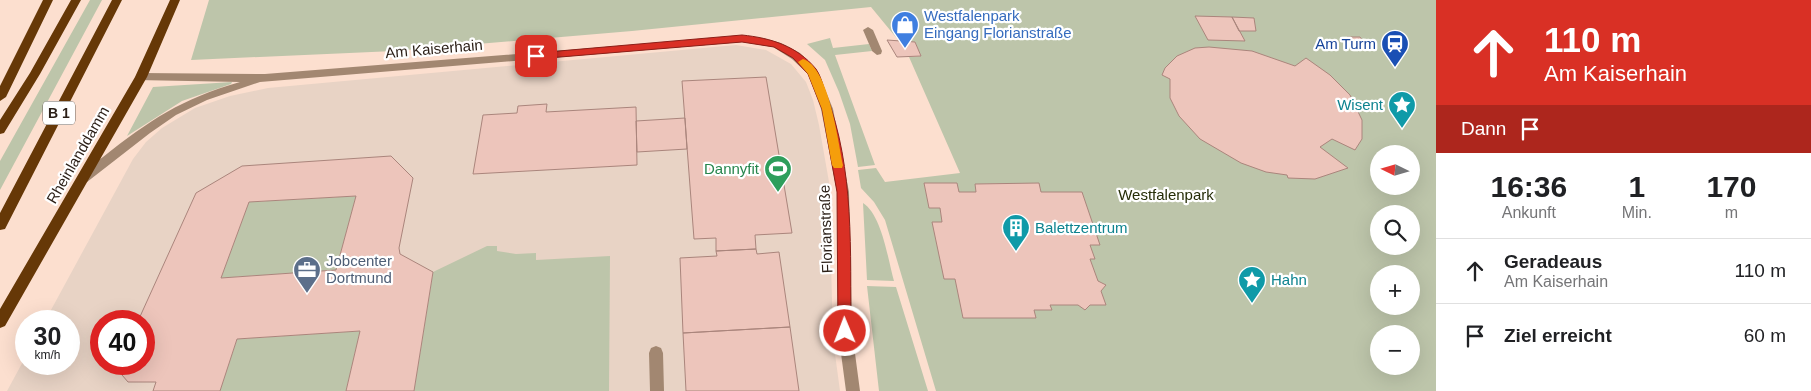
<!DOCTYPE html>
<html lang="de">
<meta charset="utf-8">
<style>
:root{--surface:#fff;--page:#f6f6f6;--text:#202124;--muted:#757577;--line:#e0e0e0}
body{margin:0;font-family:Helvetica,sans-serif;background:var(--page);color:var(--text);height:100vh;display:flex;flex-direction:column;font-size:19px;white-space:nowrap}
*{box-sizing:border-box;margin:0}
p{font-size:16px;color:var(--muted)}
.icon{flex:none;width:28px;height:28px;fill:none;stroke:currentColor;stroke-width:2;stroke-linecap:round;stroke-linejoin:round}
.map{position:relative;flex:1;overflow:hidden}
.details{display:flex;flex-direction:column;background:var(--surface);width:375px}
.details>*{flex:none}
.hud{background:#d93025;color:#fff;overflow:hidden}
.needle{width:32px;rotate:275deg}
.fabs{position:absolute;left:1370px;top:145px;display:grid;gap:10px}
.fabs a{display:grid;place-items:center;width:50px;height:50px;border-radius:50%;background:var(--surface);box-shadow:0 5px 20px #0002;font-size:25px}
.speed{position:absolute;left:15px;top:310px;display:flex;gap:10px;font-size:25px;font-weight:700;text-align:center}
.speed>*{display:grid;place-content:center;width:65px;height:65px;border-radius:50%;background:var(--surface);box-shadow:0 5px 20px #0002;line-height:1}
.speed small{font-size:12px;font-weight:400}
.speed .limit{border:8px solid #d22;background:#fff;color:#111}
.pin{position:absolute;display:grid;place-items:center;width:42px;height:42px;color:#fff;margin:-21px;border-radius:10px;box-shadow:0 2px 8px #0006}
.me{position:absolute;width:55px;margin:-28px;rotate:359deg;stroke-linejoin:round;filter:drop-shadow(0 0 4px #0008)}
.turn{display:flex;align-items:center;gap:18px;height:105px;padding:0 25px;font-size:22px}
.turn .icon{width:65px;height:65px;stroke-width:2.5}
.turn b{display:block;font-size:35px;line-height:42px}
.then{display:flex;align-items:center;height:48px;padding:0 25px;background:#0003;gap:10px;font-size:19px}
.eta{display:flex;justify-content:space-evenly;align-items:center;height:85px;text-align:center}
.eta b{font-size:30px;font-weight:700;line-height:35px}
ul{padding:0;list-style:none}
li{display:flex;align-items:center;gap:15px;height:65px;padding:0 25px;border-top:1px solid var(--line)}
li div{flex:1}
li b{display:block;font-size:19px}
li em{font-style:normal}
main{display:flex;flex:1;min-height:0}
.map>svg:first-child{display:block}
.commercial{fill:#e8d3c5;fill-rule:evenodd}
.green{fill:#bdc5aa;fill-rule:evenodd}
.building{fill:#edc5bb;stroke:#aa857c;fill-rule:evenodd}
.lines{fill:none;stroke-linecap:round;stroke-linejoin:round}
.service{fill:#a28771;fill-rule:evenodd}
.tertiary{fill:#a28771;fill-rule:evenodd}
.primary{fill:#663807;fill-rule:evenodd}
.route{fill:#d93025;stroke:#8d1f18}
.slow{fill:#f59e0b}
.labels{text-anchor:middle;stroke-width:4.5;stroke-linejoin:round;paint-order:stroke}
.shield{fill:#fff;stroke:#6a625c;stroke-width:1}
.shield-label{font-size:14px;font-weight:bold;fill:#2a1e16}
.shop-label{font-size:15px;fill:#366cbe;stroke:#fff;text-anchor:start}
.transit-label{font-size:15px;fill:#164399;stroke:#fff;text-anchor:end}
.street-label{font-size:15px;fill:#2a1e16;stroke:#fff}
.culture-label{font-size:15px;fill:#0d838f;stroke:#fff;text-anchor:start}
.leisure-label{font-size:15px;fill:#27864d;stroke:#fff;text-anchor:end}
.park-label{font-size:15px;fill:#252d07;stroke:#fff}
.service-label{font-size:15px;fill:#4e5e75;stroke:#fff;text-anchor:start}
</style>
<main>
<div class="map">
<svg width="1436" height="391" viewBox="0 0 1436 391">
<rect width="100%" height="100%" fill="#fcdfcf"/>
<path class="commercial" d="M 736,45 L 766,50 L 791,64 L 806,82 L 813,100 L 819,125 L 829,182 L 833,339 L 840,391 L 7,391 L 26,356 L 26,364 L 69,364 L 69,321 L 45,321 L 133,159 L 146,142 L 162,128 L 195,108 L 230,96 L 268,88 ZM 101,321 L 144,321 L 144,364 L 101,364 Z"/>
<path class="green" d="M 90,0 L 102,0 L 0,190 L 0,161 Z
M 209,0 L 1436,0 L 1436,391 L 936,391 L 885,220 L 874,202 L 861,188 L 858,170 L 876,168 L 885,182 L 960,173 L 909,57 L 921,56 L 915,42 L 899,41 L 871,7 L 632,31 L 394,51 L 191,60 ZM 1379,154 L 1411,154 L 1411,186 L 1379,186 ZM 1379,214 L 1411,214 L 1411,246 L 1379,246 ZM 1379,274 L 1411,274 L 1411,306 L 1379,306 ZM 1379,334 L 1411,334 L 1411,366 L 1379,366 Z
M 830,38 L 833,48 L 869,44 L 872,51 L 835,55 L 875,165 L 858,167 L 850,124 L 839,92 L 825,60 L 807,44 Z
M 232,82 L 231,84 L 182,101 L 127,136 L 153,87 Z
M 356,196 L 336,270 L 221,278 L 249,202 Z
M 863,203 C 882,215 888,260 894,281 L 867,280 Z
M 487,246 L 497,246 L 497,251 L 516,254 L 536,253 L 536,260 L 610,256 L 609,391 L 414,391 L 433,272 Z
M 867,286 L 896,287 L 928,391 L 879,391 Z
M 360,331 L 346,391 L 220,391 L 237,339 Z"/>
<path class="building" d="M 1195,16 L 1232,17 L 1245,41 L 1208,40 Z
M 1232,17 L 1254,18 L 1256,31 L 1239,31 Z
M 1347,37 L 1360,37 L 1366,46 L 1353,45 Z
M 887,40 L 915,42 L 921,56 L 897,57 Z
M 1209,47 L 1252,51 L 1295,66 L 1306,58 L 1330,75 L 1350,95 L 1362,120 L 1362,139 L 1355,150 L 1332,139 L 1320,147 L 1348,168 L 1315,179 L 1288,178 L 1287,175 L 1266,172 L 1241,163 L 1200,139 L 1179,116 L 1170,98 L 1170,79 L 1162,75 L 1165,68 L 1177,56 L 1195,48 Z
M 766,77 L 792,233 L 755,235 L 756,249 L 716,251 L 716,238 L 694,239 L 682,81 Z
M 547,104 L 546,112 L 636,107 L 637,165 L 473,174 L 483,115 L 517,113 L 518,106 Z
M 685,118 L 687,149 L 637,152 L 636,121 Z
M 391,156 L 413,178 L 399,248 L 400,254 L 433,272 L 414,391 L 346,391 L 360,331 L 237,339 L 220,391 L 153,391 L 156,382 L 128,382 L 122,375 L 120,364 L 144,364 L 144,321 L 138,321 L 196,193 L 242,166 ZM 356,196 L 336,270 L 221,278 L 249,202 Z
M 924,183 L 957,183 L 959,192 L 976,192 L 975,184 L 1039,183 L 1041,192 L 1082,192 L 1100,245 L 1090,245 L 1095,259 L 1090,259 L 1098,281 L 1106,285 L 1101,291 L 1106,305 L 1090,305 L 1085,310 L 1078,305 L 1050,305 L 1052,310 L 1034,310 L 1036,318 L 963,318 L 955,279 L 944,279 L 932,222 L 942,222 L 940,208 L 929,208 Z
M 756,249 L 757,254 L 779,252 L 790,327 L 683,333 L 680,258 L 717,256 L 716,251 Z
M 790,327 L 799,391 L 686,391 L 683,333 Z"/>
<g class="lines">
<path class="service" d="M 868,27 L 873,30 L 882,51 L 881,54 L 877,55 L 872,51 L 863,30 Z
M 656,346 L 661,348 L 663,353 L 664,391 L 650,391 L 649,353 L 651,348 Z"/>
<path class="tertiary" d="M 742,36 L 763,38 L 781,43 L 800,53 L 818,72 L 833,109 L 849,192 L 852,331 L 860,391 L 846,391 L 838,331 L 837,192 L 821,109 L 808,74 L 792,59 L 773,47 L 742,42 L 260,82 L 207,100 L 176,115 L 150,133 L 87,182 L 79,182 L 77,179 C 82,170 95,163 103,157 C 150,120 181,99 240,82 L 137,80 L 135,77 L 141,73 L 265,74 Z"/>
<path class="primary" d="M 43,0 L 53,0 L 6,97 L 0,101 L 0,86 Z
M 71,0 L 81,0 L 40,74 L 4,133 L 0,134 L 0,120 L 30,73 Z
M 112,0 L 122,0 L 5,229 L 0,230 L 0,213 Z
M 170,0 L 180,0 L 147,77 L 5,326 L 0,328 L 0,309 L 135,77 Z"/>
</g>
<path class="route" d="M 742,35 C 771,38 797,46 816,69 C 821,76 823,86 826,94 C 855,169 850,253 851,331 L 849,335 L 845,337 L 840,335 L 838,331 L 837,192 L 822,109 L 808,74 L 793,58 L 774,47 L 742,42 L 536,59 L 531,56 L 536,53 Z"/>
<path class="slow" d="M 803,59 C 829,67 838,141 843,165 L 842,168 L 834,168 L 832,165 L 822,109 L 808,74 L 798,62 Z"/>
<defs>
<symbol id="shop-pin" viewBox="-11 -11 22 30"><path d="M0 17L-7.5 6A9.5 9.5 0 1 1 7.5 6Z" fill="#3f7fe0" stroke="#fff"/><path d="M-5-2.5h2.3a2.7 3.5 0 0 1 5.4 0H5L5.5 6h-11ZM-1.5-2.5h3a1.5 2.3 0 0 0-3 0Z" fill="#fff"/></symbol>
<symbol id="station-pin" viewBox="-11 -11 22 30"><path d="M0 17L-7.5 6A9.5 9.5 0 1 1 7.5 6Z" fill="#1a4fb4" stroke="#fff"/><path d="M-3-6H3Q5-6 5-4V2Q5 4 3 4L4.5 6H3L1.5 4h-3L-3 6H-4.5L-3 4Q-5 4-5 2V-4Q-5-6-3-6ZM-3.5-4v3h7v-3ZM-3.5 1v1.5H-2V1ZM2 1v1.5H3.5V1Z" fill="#fff"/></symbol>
<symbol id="sight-pin" viewBox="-11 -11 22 30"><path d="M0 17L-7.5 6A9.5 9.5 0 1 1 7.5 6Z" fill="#0f9aa8" stroke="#fff"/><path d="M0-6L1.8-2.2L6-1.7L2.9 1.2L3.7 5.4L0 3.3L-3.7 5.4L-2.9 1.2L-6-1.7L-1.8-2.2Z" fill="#fff"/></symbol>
<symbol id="stadium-pin" viewBox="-11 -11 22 30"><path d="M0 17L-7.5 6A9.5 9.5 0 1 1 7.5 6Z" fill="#2e9e5b" stroke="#fff"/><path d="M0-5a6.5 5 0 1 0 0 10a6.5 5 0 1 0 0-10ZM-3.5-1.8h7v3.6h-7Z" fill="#fff"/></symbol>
<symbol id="building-pin" viewBox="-11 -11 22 30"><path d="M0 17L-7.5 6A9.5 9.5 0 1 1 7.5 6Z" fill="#0f9aa8" stroke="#fff"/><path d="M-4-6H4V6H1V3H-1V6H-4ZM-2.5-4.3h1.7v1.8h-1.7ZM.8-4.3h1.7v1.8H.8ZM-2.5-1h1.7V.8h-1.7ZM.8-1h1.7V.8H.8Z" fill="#fff"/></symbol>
<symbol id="office-pin" viewBox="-11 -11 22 30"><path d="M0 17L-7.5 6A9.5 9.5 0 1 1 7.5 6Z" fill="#5c6f8a" stroke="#fff"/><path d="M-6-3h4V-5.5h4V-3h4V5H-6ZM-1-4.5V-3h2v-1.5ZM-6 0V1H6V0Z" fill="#fff"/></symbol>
</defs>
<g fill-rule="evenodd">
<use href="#shop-pin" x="889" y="9" width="32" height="43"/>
<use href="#station-pin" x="1379" y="28" width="32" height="43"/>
<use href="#sight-pin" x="1386" y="89" width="32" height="43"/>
<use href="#stadium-pin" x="762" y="153" width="32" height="43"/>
<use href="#building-pin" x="1000" y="212" width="32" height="43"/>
<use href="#office-pin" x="291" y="254" width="32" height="43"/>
<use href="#sight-pin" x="1236" y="264" width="32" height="43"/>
</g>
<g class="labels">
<rect class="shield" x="43" y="101.5" width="32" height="23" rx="4"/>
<g class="shield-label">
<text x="59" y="118">B 1</text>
</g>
<g class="shop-label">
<text x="924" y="21">Westfalenpark<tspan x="924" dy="17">Eingang Florianstraße</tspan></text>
</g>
<g class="transit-label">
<text x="1376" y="49">Am Turm</text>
</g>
<g class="street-label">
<text transform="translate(434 49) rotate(-5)" y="5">Am Kaiserhain</text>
<text transform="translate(78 155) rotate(-60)" y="5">Rheinlanddamm</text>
<text transform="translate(826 229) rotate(-92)" y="5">Florianstraße</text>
</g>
<g class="culture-label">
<text x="1383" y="110" text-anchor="end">Wisent</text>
<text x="1035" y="233">Balettzentrum</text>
<text x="1271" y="285">Hahn</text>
</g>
<g class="leisure-label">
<text x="759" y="174">Dannyfit</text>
</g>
<g class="park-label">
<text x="1166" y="200">Westfalenpark</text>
</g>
<g class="service-label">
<text x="326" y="266">Jobcenter<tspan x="326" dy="17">Dortmund</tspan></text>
</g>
</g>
</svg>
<div class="fabs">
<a><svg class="needle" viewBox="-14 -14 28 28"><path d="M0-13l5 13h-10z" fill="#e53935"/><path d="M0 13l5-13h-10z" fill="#757577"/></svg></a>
<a><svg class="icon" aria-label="search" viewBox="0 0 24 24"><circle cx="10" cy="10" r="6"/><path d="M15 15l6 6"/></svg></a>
<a>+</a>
<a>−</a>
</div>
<div class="speed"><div>30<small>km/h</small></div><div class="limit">40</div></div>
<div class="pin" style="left:536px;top:56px;background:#d93025"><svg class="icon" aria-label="arrive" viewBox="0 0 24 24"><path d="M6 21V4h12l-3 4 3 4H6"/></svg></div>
<svg class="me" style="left:845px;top:331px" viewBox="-20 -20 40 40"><circle r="17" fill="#d93025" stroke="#fff" stroke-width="3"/><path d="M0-11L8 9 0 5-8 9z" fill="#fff"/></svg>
</div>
<section class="details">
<div class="hud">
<div class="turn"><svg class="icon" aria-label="ahead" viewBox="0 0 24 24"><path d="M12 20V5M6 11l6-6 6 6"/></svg><div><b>110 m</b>Am Kaiserhain</div></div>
<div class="then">Dann<svg class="icon" aria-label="arrive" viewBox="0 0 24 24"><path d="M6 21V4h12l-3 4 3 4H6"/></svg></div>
</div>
<div class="eta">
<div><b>16:36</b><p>Ankunft</p></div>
<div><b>1</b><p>Min.</p></div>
<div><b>170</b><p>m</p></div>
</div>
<ul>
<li><svg class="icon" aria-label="ahead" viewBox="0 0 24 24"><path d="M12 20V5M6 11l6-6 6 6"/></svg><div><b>Geradeaus</b><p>Am Kaiserhain</p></div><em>110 m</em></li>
<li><svg class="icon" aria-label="arrive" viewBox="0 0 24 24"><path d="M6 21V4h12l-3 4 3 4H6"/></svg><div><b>Ziel erreicht</b></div><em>60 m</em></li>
</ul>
</section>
</main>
